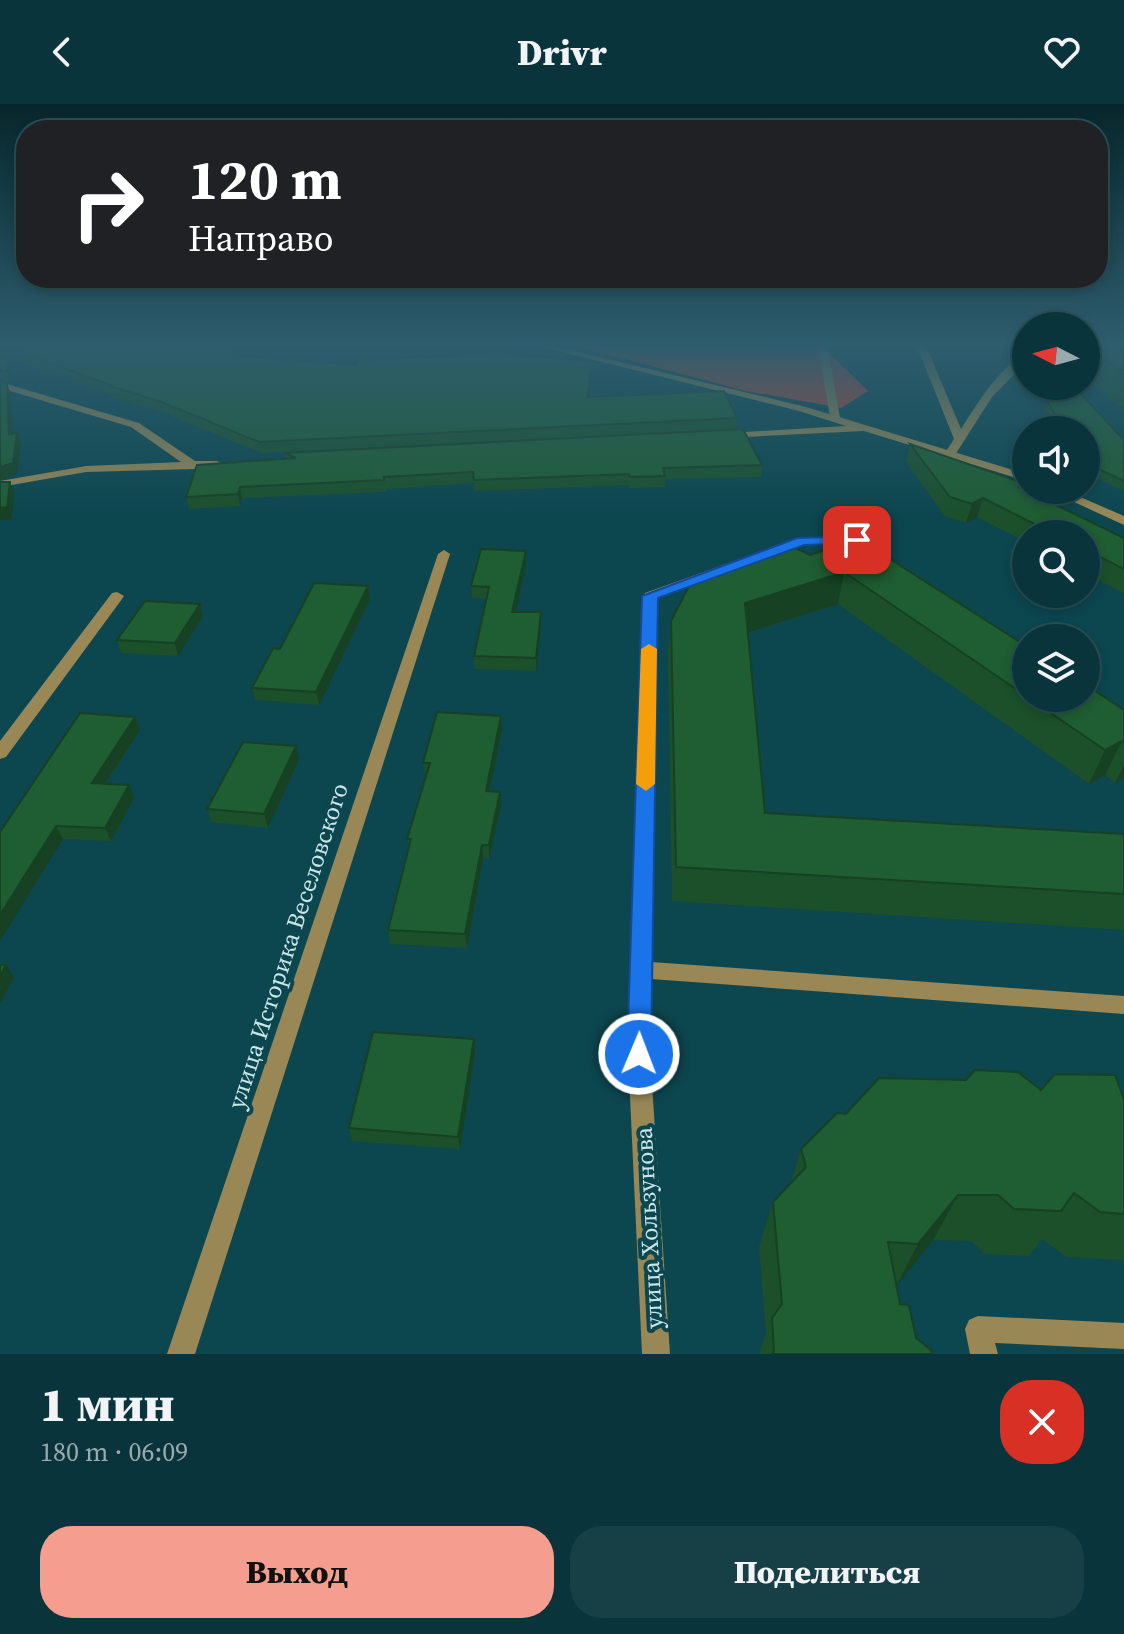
<!DOCTYPE html>
<html lang="ru">
<meta charset="utf-8">
<style>
:root{--surface:#09343b;--page:#173f46;--text:#f1f3f6;--muted:#99aaaf;--line:#294f55;--accent:#f59d8e}
body{margin:0;font-family:"Source Serif 4",serif;background:var(--page);color:var(--text);height:100vh;display:flex;flex-direction:column;font-size:30px;white-space:nowrap}
*{box-sizing:border-box;margin:0}
p{font-size:26px;color:var(--muted)}
.icon{flex:none;width:44px;height:44px;fill:none;stroke:currentColor;stroke-width:2;stroke-linecap:round;stroke-linejoin:round}
.map{position:relative;height:1250px;overflow:hidden}
.drawer{display:flex;flex-direction:column;background:var(--surface);flex:1}
.drawer>*{flex:none}
.banner{position:absolute;left:16px;top:16px;width:1092px;height:168px;border-radius:32px;box-shadow:0 4px 12px #0003,0 0 0 2px var(--line);background:#202124;color:#fff;overflow:hidden}
.needle{width:52px;rotate:276deg}
.controls{position:absolute;left:1012px;top:208px;display:grid;gap:16px}
.controls a{display:grid;place-items:center;width:88px;height:88px;border-radius:50%;background:var(--surface);box-shadow:0 4px 12px #0003,0 0 0 2px var(--line);font-size:40px}
.pin{position:absolute;display:grid;place-items:center;width:68px;height:68px;color:#fff;margin:-34px;border-radius:16px;box-shadow:0 4px 12px #0006}
.me{position:absolute;width:88px;margin:-44px;rotate:1deg;stroke-linejoin:round;filter:drop-shadow(0 0 6px #0008)}
.turn{display:flex;align-items:center;gap:28px;height:168px;padding:0 40px;font-size:36px}
.turn .icon{width:104px;height:104px;stroke-width:2.5}
.turn b{display:block;font-size:56px;line-height:68px}
.round{display:grid;place-items:center;flex:none;width:84px;height:84px;border-radius:32px;background:var(--page)}
.head{display:flex;align-items:center;justify-content:space-between;height:136px;padding:0 40px}
h1{font-size:48px;font-weight:800;line-height:60px}
.cta{display:flex;gap:16px;margin-top:auto;padding:16px 40px}
.cta a{flex:1;height:92px;border-radius:32px;background:var(--accent);color:#111;font-size:32px;font-weight:800;line-height:92px;text-align:center}
.cta a+a{background:var(--page);color:var(--text)}
header{display:flex;justify-content:space-between;align-items:center;height:104px;padding:0 40px;background:var(--surface);font-size:36px;font-weight:800}
.map>svg:first-child{display:block}
.forest{fill:#bd4535}
.lines{fill:none;stroke-linecap:round;stroke-linejoin:round}
.service{fill:#998856;fill-rule:evenodd}
.minor{fill:#998856;fill-rule:evenodd}
.wall{fill:#1b502b}
.shaded-wall{fill:#164123}
.building{fill:#1f5d32;stroke:#164123;stroke-width:2}
.route{fill:#1a73e8;stroke:#114b97;stroke-width:2}
.slow{fill:#f59e0b}
.labels{text-anchor:middle;stroke-width:8;stroke-linejoin:round;paint-order:stroke}
.near-street-label{font-size:24px;fill:#cbe6eb;stroke:#0c464f}
</style>
<header><svg class="icon" aria-label="back" viewBox="0 0 24 24"><path d="M15 5l-7 7 7 7"/></svg>Drivr<svg class="icon" aria-label="heart" viewBox="0 0 24 24"><path d="M12 20l-8-8c-3-5 5-10 8-4 3-6 11-1 8 4z"/></svg></header>
<div class="map">
<svg width="1124" height="1250" viewBox="0 0 1124 1250">
<rect width="100%" height="100%" fill="#0c464f"/>
<path class="forest" d="M 565,239 L 819,239 L 868,287 L 841,304 L 746,287 Z"/>
<g class="lines">
<path class="service" d="M 818,239 L 827,239 L 840,314 L 835,317 L 830,314 Z
M 910,239 L 919,239 L 929,249 L 961,325 C 976,302 1000,261 1026,251 L 1026,258 L 992,293 L 955,351 L 945,349 L 954,335 L 920,250 Z
M 857,432 L 887,451 L 881,455 L 854,440 L 803,441 L 657,494 L 651,858 L 1124,892 L 1124,910 L 651,875 L 650,950 L 647,957 L 639,960 L 631,957 L 628,950 L 643,492 L 645,489 L 798,434 Z
M 978,1212 L 1124,1219 L 1124,1245 L 995,1239 L 998,1250 L 970,1250 L 965,1225 L 969,1216 Z"/>
<path class="minor" d="M 526,239 L 541,239 L 806,303 L 1026,370 L 1026,377 L 864,327 L 723,334 L 723,330 L 727,329 L 846,322 L 799,307 Z
M 0,278 L 139,319 L 195,357 L 217,357 L 223,360 L 217,363 L 194,365 L 86,368 L 0,383 L 0,377 L 86,362 L 181,358 L 131,323 L 0,284 Z
M 1048,386 L 1064,386 L 1124,412 L 1124,421 Z
M 444,446 L 450,450 L 195,1250 L 167,1250 L 438,450 Z
M 117,488 L 124,492 L 122,495 L 6,653 L 0,655 L 0,637 L 112,489 Z
M 639,940 L 647,943 L 650,950 L 670,1250 L 642,1250 L 628,950 L 631,943 Z"/>
</g>
<path class="wall" d="M 0,239 L 251,250 L 246,253 L 357,261 L 593,257 L 593,267 L 589,293 L 737,314 L 736,325 L 261,349 L 162,308 L 112,293 L 111,291 L 1,250 L 0,252 L 10,266 L 11,278 L 0,276 Z
M 1086,239 L 1124,239 L 1124,304 L 1106,294 L 1108,290 L 1086,277 Z
M 1046,296 L 1124,336 L 1124,387 L 1086,369 L 1086,326 L 1044,326 L 1043,325 L 1045,317 L 1052,317 L 1043,304 Z
M 910,340 L 1022,384 L 1124,434 L 1124,489 L 1086,470 L 1086,430 L 1026,430 L 1026,438 L 977,413 L 966,419 L 945,412 L 906,358 Z
M 285,349 L 762,361 L 761,373 L 665,375 L 665,383 L 629,384 L 629,381 L 475,387 L 474,379 L 386,385 L 386,388 L 242,394 L 240,402 L 189,405 L 186,393 L 286,354 Z
M 832,450 L 1026,542 L 1026,594 L 1086,594 L 1124,606 L 1124,674 L 1115,679 L 1105,671 L 1089,680 L 838,500 L 748,529 L 765,709 L 1124,730 L 1124,826 L 672,797 L 668,550 L 671,517 L 810,451 Z
M 526,460 L 515,508 L 541,521 L 536,567 L 475,565 L 474,552 L 486,495 L 472,494 L 471,482 Z
M 370,495 L 319,601 L 255,596 L 252,584 L 280,545 Z
M 200,500 L 203,512 L 178,552 L 121,549 L 117,536 Z
M 501,612 L 502,625 L 490,687 L 501,701 L 489,755 L 483,754 L 467,844 L 390,840 L 388,826 L 409,744 L 407,735 L 426,672 L 425,672 L 423,659 Z
M 135,613 L 140,626 L 106,679 L 134,694 L 111,737 L 63,735 L 0,728 Z
M 296,642 L 299,655 L 268,724 L 211,718 L 207,705 Z
M 475,948 L 460,1045 L 352,1037 L 349,1024 Z
M 1041,986 L 1124,995 L 1124,1156 L 1066,1153 L 1042,1135 L 1029,1152 L 985,1150 L 971,1137 L 933,1136 L 896,1182 L 900,1200 L 916,1234 L 932,1250 L 759,1250 L 766,1229 L 759,1143 L 773,1098 L 791,1079 L 801,1045 L 846,1010 Z"/>
<path class="shaded-wall" d="M 249,240 L 251,250 L 230,262 L 228,251 Z
M 7,256 L 10,266 L 11,278 L 7,268 Z
M 593,257 L 593,267 L 587,303 L 587,293 Z
M 7,280 L 11,290 L 13,341 L 9,330 Z
M 17,329 L 21,340 L 17,370 L 0,376 L 0,363 Z
M 10,378 L 15,389 L 11,415 L 0,416 L 0,404 Z
M 240,383 L 242,394 L 240,402 L 238,390 Z
M 983,394 L 977,413 L 966,419 L 972,400 Z
M 526,447 L 526,460 L 513,520 L 512,508 Z
M 844,468 L 838,500 L 740,531 L 745,499 Z
M 368,482 L 370,495 L 319,601 L 316,588 Z
M 200,500 L 203,512 L 178,552 L 175,539 Z
M 541,508 L 541,521 L 536,567 L 536,554 Z
M 501,612 L 502,625 L 487,700 L 486,687 Z
M 135,613 L 140,626 L 97,692 L 92,679 Z
M 1122,637 L 1105,671 L 1089,680 L 1105,646 Z
M 296,642 L 299,655 L 268,724 L 264,710 Z
M 1124,661 L 1124,674 L 1115,679 Z
M 129,681 L 134,694 L 111,737 L 105,724 Z
M 500,688 L 501,701 L 489,755 L 489,741 Z
M 56,722 L 63,735 L 0,837 L 0,811 Z
M 482,741 L 483,754 L 467,844 L 465,830 Z
M 6,861 L 14,874 L 0,899 L 0,872 Z
M 474,935 L 475,948 L 460,1045 L 458,1033 Z
M 958,1091 L 933,1136 L 895,1184 L 918,1140 Z"/>
<path class="building" d="M 0,239 L 240,239 L 249,240 L 228,251 L 357,261 L 358,256 L 497,250 L 593,257 L 587,293 L 724,287 L 737,314 L 259,338 L 159,297 L 109,282 L 111,281 L 0,241 Z
M 1086,239 L 1124,239 L 1124,272 L 1116,267 L 1122,266 L 1086,246 Z
M 0,252 L 7,256 L 7,268 L 0,266 Z
M 0,277 L 7,280 L 9,330 L 17,329 L 13,359 L 0,363 Z
M 1081,290 L 1124,336 L 1124,377 L 1086,359 L 1086,326 L 1054,326 L 1045,317 L 1059,316 L 1046,296 Z
M 743,325 L 762,361 L 663,364 L 665,372 L 630,373 L 629,370 L 474,376 L 473,368 L 384,373 L 384,376 L 240,383 L 238,390 L 186,393 L 197,361 L 296,354 L 285,349 Z
M 910,340 L 1023,379 L 1019,383 L 1124,434 L 1124,465 L 1086,446 L 1086,430 L 1054,430 L 983,394 L 972,400 L 950,393 Z
M 0,378 L 10,378 L 7,403 L 0,404 Z
M 865,439 L 1026,542 L 1026,592 L 844,468 L 745,499 L 765,709 L 1124,730 L 1124,790 L 676,763 L 671,517 L 691,478 L 796,444 L 810,451 L 825,446 L 832,450 Z
M 481,445 L 526,447 L 512,508 L 541,508 L 536,554 L 474,552 L 489,483 L 471,482 Z
M 314,479 L 368,482 L 316,588 L 252,584 L 273,544 L 280,545 Z
M 145,497 L 200,500 L 175,539 L 117,536 Z
M 1086,581 L 1124,606 L 1124,639 L 1122,637 L 1105,646 L 1029,594 L 1086,594 Z
M 437,608 L 501,612 L 486,687 L 500,688 L 489,741 L 482,741 L 465,830 L 388,826 L 411,735 L 407,735 L 430,659 L 423,659 Z
M 80,609 L 135,613 L 92,679 L 129,681 L 105,724 L 56,722 L 0,811 L 0,728 Z
M 243,638 L 296,642 L 264,710 L 207,705 Z
M 0,861 L 6,861 L 0,872 Z
M 373,928 L 474,935 L 458,1033 L 349,1024 Z
M 975,966 L 1018,968 L 1041,986 L 1055,970 L 1115,971 L 1124,995 L 1124,1110 L 1100,1108 L 1074,1089 L 1061,1107 L 1014,1105 L 998,1091 L 958,1091 L 918,1140 L 888,1138 L 900,1200 L 909,1201 L 916,1234 L 931,1246 L 932,1250 L 772,1250 L 774,1247 L 772,1214 L 782,1200 L 773,1098 L 806,1063 L 801,1045 L 837,1009 L 846,1010 L 879,974 L 966,976 Z"/>
<linearGradient id="sky" x2="0" y2="1"><stop stop-color="#07262b"/><stop offset="0.58" stop-color="#2e5d6e"/><stop offset="1" stop-color="#2e5d6e" stop-opacity="0"/></linearGradient>
<rect width="1124" height="414" fill="url(#sky)"/>
<path class="route" d="M 857,432 L 864,436 L 862,439 L 804,441 L 658,494 L 651,950 L 648,957 L 639,961 L 630,957 L 627,950 L 642,492 L 797,434 Z"/>
<path class="slow" d="M 649,540 L 657,545 L 655,680 L 646,687 L 636,680 L 641,545 Z"/>
<g class="labels">
<g class="near-street-label">
<text transform="translate(288 842) rotate(-72)" y="8">улица Историка Веселовского</text>
<text transform="translate(649 1124) rotate(-93)" y="8">улица Хользунова</text>
</g>
</g>
</svg>
<div class="controls">
<a><svg class="needle" viewBox="-14 -14 28 28"><path d="M0-13l5 13h-10z" fill="#e53935"/><path d="M0 13l5-13h-10z" fill="#99aaaf"/></svg></a>
<a><svg class="icon" aria-label="sound" viewBox="0 0 24 24"><path d="M4 9h4l5-4v14l-5-4H4zM17 9q2 3 0 6"/></svg></a>
<a><svg class="icon" aria-label="search" viewBox="0 0 24 24"><circle cx="10" cy="10" r="6"/><path d="M15 15l6 6"/></svg></a>
<a><svg class="icon" aria-label="layers" viewBox="0 0 24 24"><path d="M12 4l9 5-9 5-9-5zM3 14l9 5 9-5"/></svg></a>
</div>
<div class="pin" style="left:857px;top:436px;background:#d93025"><svg class="icon" aria-label="arrive" viewBox="0 0 24 24"><path d="M6 21V4h12l-3 4 3 4H6"/></svg></div>
<svg class="me" style="left:639px;top:950px" viewBox="-20 -20 40 40"><circle r="17" fill="#1a73e8" stroke="#fff" stroke-width="3"/><path d="M0-11L8 9 0 5-8 9z" fill="#fff"/></svg>
<div class="banner">
<div class="turn"><svg class="icon" aria-label="right" viewBox="0 0 24 24"><path d="M7 20v-9h11M14 6l5 5-5 5"/></svg><div><b>120 m</b>Направо</div></div>
</div>
</div>
<section class="drawer">
<div class="head"><div><h1>1 мин</h1><p>180 m · 06:09</p></div><a class="round" style="background:#d93025;color:#fff"><svg class="icon" aria-label="close" viewBox="0 0 24 24"><path d="M6 6l12 12M18 6L6 18"/></svg></a></div>
<div class="cta"><a>Выход</a><a>Поделиться</a></div>
</section>
